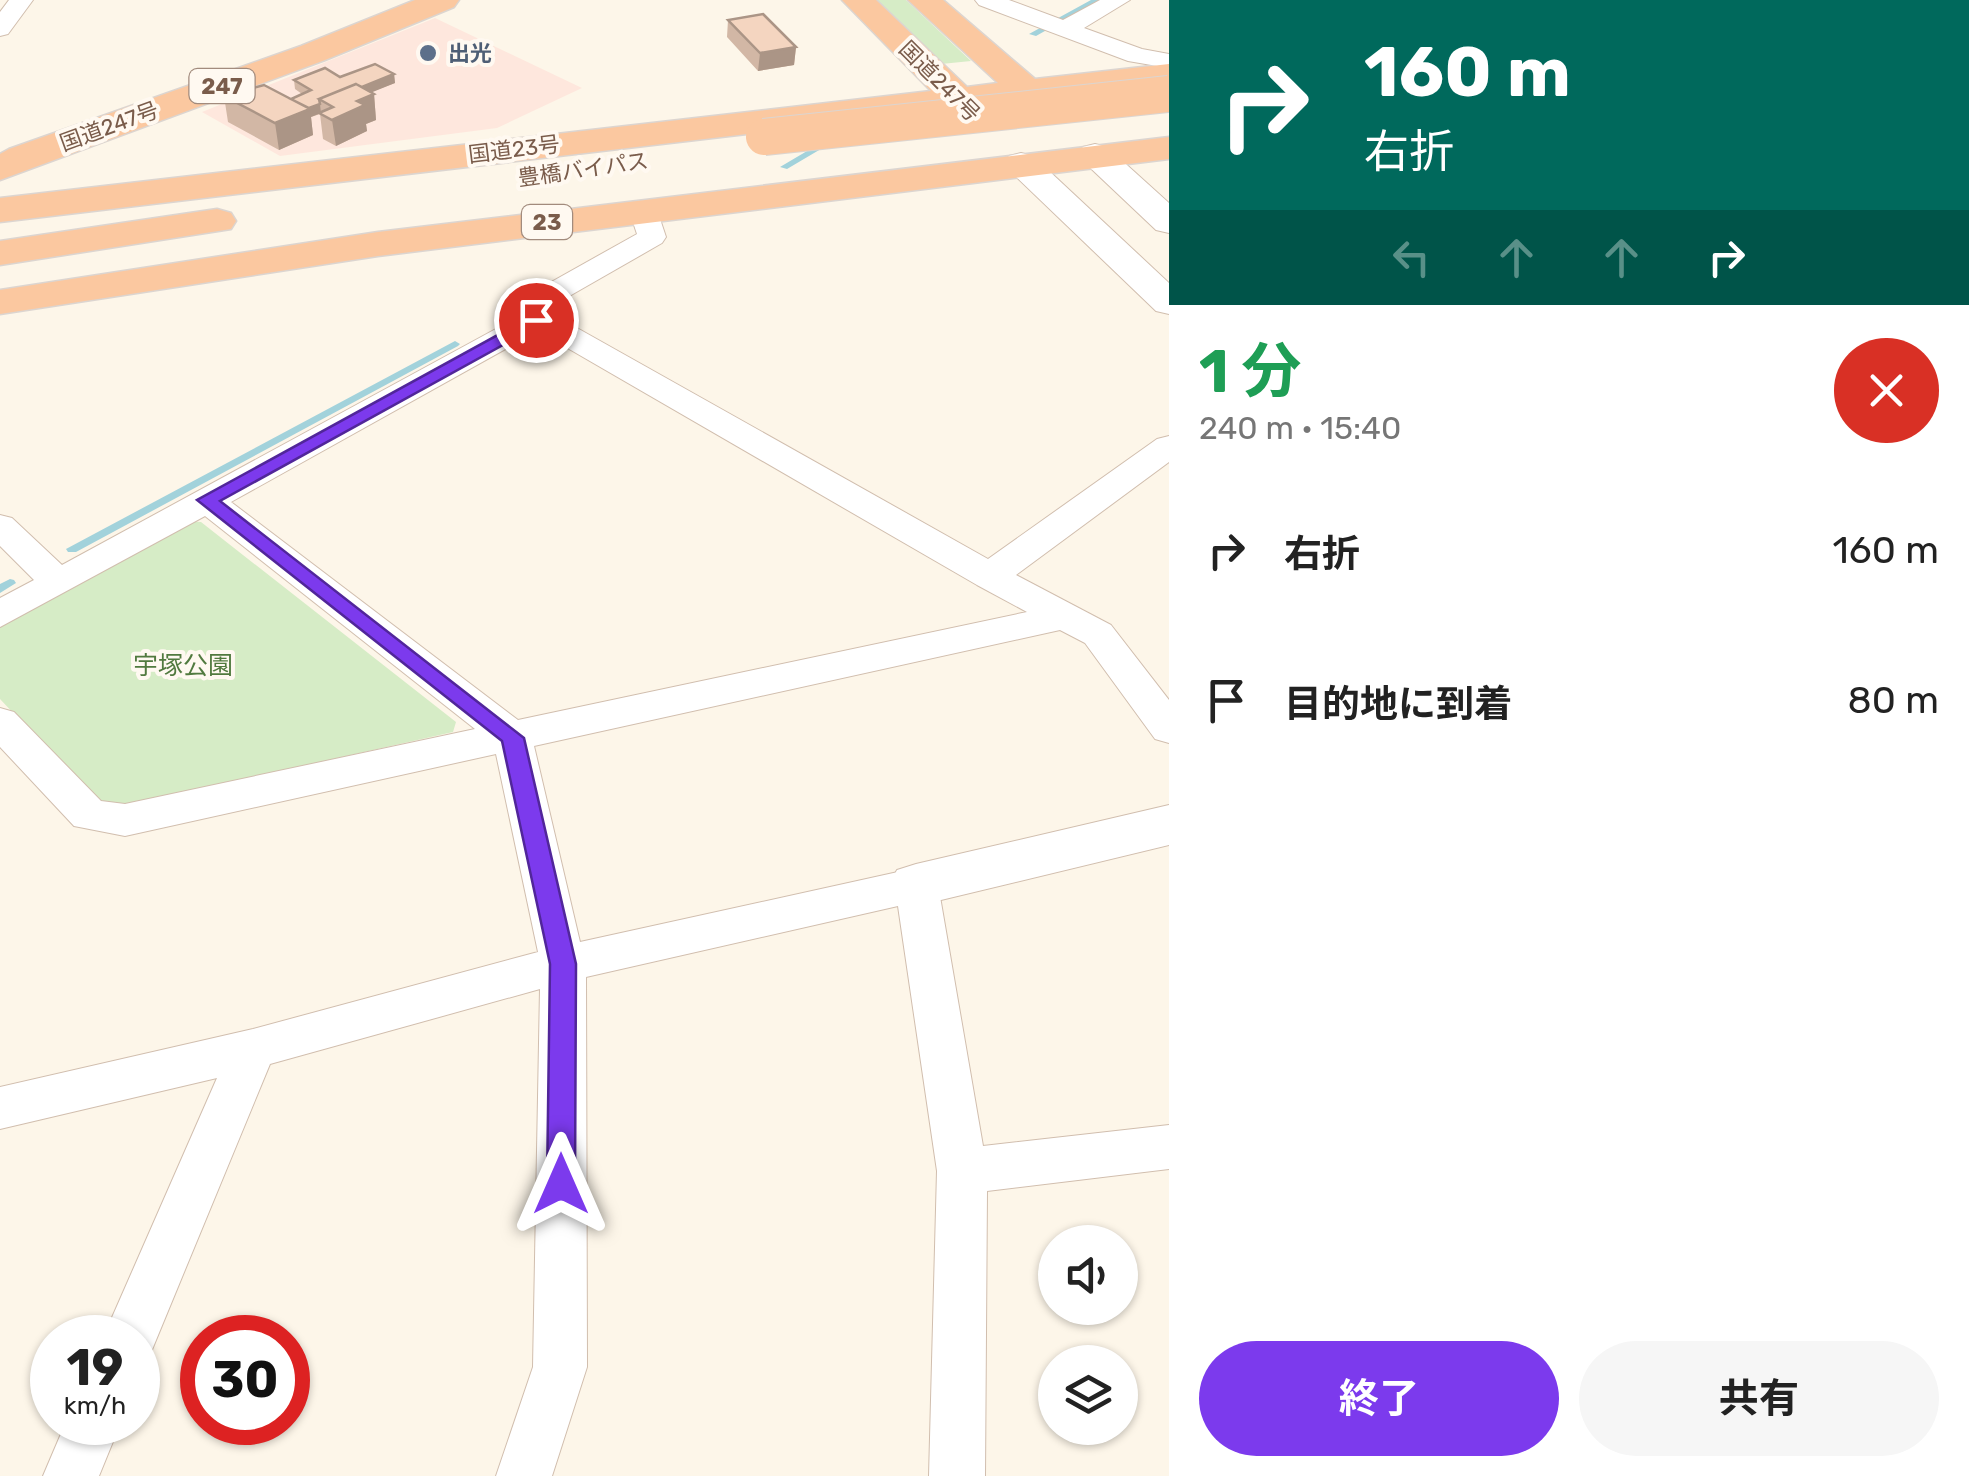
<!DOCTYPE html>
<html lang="ja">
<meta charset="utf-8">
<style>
:root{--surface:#fff;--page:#f6f6f6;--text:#222;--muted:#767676;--accent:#7c3aed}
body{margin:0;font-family:Rubik,"Noto Sans JP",sans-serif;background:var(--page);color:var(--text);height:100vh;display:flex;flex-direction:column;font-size:38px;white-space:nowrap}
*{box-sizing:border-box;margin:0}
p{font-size:32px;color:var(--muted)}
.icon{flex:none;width:55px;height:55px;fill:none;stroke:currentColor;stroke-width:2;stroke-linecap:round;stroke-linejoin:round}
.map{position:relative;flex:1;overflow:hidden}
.side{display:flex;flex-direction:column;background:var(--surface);width:800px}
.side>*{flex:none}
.hud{background:#00695c;color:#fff;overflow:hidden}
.fabs{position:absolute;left:1038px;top:1225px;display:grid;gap:20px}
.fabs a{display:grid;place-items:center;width:100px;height:100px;border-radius:50%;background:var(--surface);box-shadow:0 2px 8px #0004;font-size:50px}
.speed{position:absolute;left:30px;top:1315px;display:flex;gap:20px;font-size:50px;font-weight:700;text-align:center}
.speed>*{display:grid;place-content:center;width:130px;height:130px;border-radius:50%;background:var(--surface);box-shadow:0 2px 8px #0004;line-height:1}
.speed small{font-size:25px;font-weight:400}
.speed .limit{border:15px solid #d22;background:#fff;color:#111}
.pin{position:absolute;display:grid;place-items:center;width:85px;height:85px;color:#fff;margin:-42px;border:5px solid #fff;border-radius:50%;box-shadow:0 2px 10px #0007}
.me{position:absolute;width:110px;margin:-55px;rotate:0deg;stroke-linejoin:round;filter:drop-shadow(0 0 8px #0008)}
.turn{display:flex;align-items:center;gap:35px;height:210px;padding:0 30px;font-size:45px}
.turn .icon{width:130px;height:130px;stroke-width:2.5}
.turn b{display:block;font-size:70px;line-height:85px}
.lanes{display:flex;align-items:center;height:95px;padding:0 30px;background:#0003;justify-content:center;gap:50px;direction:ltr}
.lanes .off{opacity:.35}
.round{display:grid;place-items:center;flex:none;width:105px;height:105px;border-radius:52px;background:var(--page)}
.headline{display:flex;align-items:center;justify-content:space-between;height:170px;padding:0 30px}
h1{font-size:60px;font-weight:700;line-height:75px;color:#1e9e55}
.primary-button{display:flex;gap:20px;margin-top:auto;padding:20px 30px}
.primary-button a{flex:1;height:115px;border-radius:60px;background:var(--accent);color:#fff;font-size:40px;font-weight:700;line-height:115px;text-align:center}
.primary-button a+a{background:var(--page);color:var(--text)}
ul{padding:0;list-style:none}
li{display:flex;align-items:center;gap:30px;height:150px;padding:0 30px}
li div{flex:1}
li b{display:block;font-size:38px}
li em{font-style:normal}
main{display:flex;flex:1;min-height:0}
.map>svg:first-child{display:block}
.commercial{fill:#fee7dd}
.green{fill:#d6ecc6}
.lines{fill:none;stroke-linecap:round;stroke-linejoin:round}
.stream{fill:#a2d2db;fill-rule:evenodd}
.minor-casing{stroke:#d1beae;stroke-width:2}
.tertiary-casing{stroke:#d1beae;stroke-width:2}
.trunk-casing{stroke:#dcd5d0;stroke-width:3}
.minor{fill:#fff;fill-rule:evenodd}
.tertiary{fill:#fff;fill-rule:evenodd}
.trunk{fill:#fbc8a0;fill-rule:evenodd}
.trunk-bridge-casing{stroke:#dcd5d0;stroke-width:38;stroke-linecap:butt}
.trunk-bridge{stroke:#fbc8a0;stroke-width:36}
.wall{fill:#d2b7a5}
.shaded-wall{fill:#ab9586}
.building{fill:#f4d5c0;stroke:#ab9586;stroke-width:2.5}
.route{fill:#7c3aed;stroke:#51269a;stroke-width:2.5}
.service-dot{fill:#5c6f8a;stroke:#fff9f1;stroke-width:4}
.labels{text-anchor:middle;stroke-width:8;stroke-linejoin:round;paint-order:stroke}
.far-service-label{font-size:22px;font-weight:bold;fill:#4e5e75;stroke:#fff9f1;text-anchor:start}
.far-street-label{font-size:22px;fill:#7a5c4b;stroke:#fff9f1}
.shield{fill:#fff9f1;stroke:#a28b7d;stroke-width:2.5}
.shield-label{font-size:22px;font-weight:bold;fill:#7a5c4b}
.park-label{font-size:25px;fill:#517a3f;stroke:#fff9f1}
</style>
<main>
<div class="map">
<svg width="1169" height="1476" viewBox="0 0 1169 1476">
<rect width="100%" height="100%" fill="#fdf6e9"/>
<path class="commercial" d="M 435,18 L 582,88 L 497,128 L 280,156 L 202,112 Z"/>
<path class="green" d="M 874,0 L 906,0 L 971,61 L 941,64 Z
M 187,521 L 201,522 L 456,722 L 453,732 L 120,807 L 98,803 L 0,699 L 0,625 Z"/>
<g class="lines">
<path class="stream" d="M 1091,0 L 1100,0 L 1036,36 L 1029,34 Z
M 824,141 L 831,143 L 787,169 L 780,167 Z
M 455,341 L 460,344 L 458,346 L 76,552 L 68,552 L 66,549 Z
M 10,579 L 14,580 L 16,583 L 0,593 L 0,584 Z"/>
<defs>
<path id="minor" d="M 9,0 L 33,0 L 8,34 L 0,36 L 0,12 Z
M 975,0 L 1009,0 L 1063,20 L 1100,0 L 1130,0 L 1084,28 L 1142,49 L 1169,54 L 1169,68 L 1128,61 L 979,5 Z
M 643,202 L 657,210 L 666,237 L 662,243 L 545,310 L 988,559 L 1157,439 L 1169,436 L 1169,462 L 1016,575 L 1111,625 L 1169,700 L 1169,743 L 1155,739 L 1085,643 L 1060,630 L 534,746 L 580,942 L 916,868 L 931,873 L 938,885 L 983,1146 L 1169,1125 L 1169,1169 L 987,1191 L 985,1476 L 929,1476 L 937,1171 L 898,906 L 586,977 L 587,1367 L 552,1476 L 496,1476 L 533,1367 L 540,989 L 270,1064 L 149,1357 L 138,1361 L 138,1338 L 103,1338 L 217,1078 L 0,1129 L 0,1087 L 253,1029 L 538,952 L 496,754 L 125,836 L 74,826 L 0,747 L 0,708 L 14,712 L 101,801 L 125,804 L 475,729 L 205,516 L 0,627 L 0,598 L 34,580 L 0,546 L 0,515 L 12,518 L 62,565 L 516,318 L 508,310 L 512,304 L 637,234 L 629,210 ZM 538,331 L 977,585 L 1027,612 L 518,720 L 231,502 Z
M 66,1422 L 121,1422 L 99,1476 L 43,1476 Z"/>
<path id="tertiary" d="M 1095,144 L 1107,147 L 1169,203 L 1169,233 L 1156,230 L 1083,161 L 1078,154 L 1083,147 Z
M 1021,153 L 1033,156 L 1169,283 L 1169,314 L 1156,311 L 1009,170 L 1004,163 L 1009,156 Z
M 1169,805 L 1169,845 L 916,906 L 897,900 L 889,885 L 897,870 L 916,864 Z"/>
<path id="trunk" d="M 415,0 L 459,0 L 454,7 L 325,60 L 0,180 L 0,154 L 9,149 L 301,46 Z
M 842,0 L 876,0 L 967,87 L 998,83 L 908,0 L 943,0 L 1035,79 L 1169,64 L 1169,84 L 1055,98 L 1060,104 L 1055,112 C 1039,115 1031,113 1019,102 L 986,106 L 992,114 L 987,122 C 969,126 962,122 950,110 L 0,222 L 0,198 L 931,91 Z
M 1169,137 L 1169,159 L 378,256 L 0,314 L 0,290 L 378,232 Z
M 217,209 L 231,213 L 236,221 L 231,229 L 0,265 L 0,241 Z"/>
</defs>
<use href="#minor" class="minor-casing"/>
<use href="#tertiary" class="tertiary-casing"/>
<use href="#trunk" class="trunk-casing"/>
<use href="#minor" class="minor"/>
<use href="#tertiary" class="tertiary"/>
<use href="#trunk" class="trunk"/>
<defs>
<path id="trunk-bridge" d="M 764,137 L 1169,94"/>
</defs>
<use href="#trunk-bridge" class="trunk-bridge-casing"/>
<use href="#trunk-bridge" class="trunk-bridge"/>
</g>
<path class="wall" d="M 728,20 L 796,47 L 794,65 L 758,71 L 727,37 Z
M 394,74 L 395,83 L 371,92 L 374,94 L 376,120 L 366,124 L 367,131 L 336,146 L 323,139 L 320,114 L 311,117 L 313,135 L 279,150 L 228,122 L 224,96 L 291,99 L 302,94 L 295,89 L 294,80 Z"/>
<path class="shaded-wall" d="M 796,47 L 794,65 L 758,71 L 760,53 Z
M 394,74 L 395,83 L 333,108 L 325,102 Z
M 374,94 L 376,120 L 366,124 L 367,131 L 336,146 L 332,120 L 357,101 Z
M 320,104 L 321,113 L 311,117 L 313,135 L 279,150 L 275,123 Z"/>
<path class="building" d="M 763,14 L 796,47 L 760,53 L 728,20 Z
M 375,64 L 394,74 L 362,87 L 356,84 L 319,99 L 320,104 L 309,108 L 291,99 L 311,90 L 294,80 L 325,68 L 340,77 Z
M 356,84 L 374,94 L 357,101 L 365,105 L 332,120 L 319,113 L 333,107 L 319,99 Z
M 264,85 L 310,109 L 275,123 L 224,96 Z"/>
<path class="route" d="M 536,314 L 543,316 L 543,323 L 220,501 L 524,738 L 576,964 L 575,1184 L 571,1193 L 561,1197 L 551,1193 L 547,1184 L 550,964 L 502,741 L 197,500 Z"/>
<circle class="service-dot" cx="428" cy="53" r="10"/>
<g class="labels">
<g class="far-service-label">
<text x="448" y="61">出光</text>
</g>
<g class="far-street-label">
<text transform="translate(940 81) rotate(45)" y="8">国道247号</text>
<text transform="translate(109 126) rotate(-20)" y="8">国道247号</text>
<text transform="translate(514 149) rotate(-7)" y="8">国道23号</text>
<text transform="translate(583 169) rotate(-8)" y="8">豊橋バイパス</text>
</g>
<g class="shield">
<rect x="189.5" y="69" width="65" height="34" rx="8"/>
<rect x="522" y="205" width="50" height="34" rx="8"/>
</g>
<g class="shield-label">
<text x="222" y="94">247</text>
<text x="547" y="230">23</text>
</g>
<g class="park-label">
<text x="183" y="674">宇塚公園</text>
</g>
</g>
</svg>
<div class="fabs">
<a><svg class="icon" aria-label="sound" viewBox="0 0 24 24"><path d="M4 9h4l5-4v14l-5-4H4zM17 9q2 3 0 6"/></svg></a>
<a><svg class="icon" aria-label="layers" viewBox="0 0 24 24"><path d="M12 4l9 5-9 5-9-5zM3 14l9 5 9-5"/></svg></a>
</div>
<div class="speed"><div>19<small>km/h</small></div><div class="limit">30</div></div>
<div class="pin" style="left:536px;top:320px;background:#d93025"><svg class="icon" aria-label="arrive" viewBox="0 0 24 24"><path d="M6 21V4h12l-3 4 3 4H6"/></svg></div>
<svg class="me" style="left:561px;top:1184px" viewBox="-20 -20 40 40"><path d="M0-17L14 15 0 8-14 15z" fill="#7c3aed" stroke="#fff" stroke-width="4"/></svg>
</div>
<section class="side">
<div class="hud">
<div class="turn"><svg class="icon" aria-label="right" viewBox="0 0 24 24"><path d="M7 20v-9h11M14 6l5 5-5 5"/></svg><div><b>160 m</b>右折</div></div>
<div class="lanes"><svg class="icon off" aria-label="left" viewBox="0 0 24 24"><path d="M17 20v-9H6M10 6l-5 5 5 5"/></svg><svg class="icon off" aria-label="ahead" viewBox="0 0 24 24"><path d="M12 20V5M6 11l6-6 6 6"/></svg><svg class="icon off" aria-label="ahead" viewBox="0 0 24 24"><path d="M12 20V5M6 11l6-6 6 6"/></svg><svg class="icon" aria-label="right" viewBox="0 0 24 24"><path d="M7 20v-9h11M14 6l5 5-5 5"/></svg></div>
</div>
<div class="headline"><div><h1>1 分</h1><p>240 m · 15:40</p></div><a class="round" style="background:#d93025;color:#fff"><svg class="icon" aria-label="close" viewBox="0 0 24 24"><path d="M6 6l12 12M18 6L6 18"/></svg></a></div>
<ul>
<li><svg class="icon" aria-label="right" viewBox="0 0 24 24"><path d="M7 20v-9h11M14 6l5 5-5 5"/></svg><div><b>右折</b></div><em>160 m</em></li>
<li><svg class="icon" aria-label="arrive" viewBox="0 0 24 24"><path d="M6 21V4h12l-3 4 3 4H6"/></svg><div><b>目的地に到着</b></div><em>80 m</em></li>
</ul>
<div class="primary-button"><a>終了</a><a>共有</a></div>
</section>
</main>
